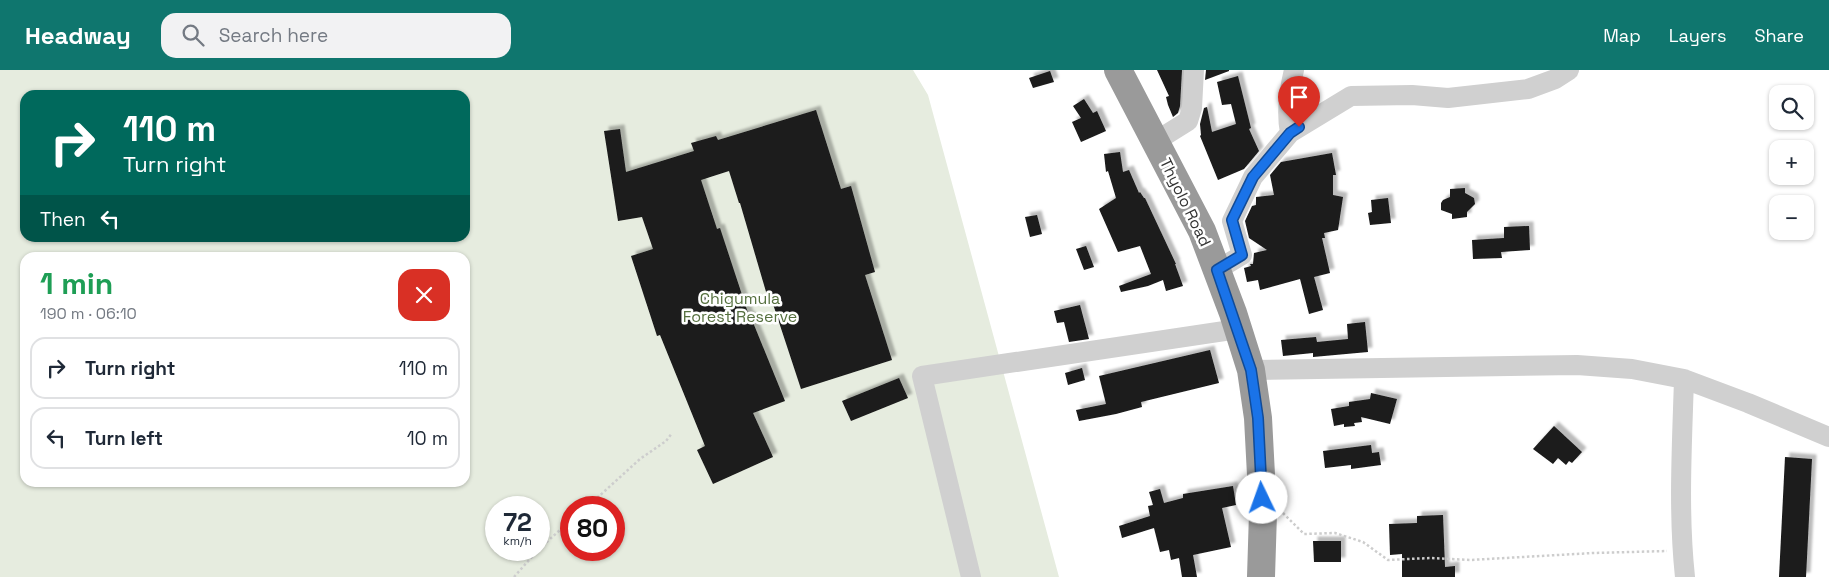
<!DOCTYPE html>
<meta charset="utf-8">
<style>
:root{--surface:#fff;--page:#f2f2f3;--text:#1f2937;--muted:#747a83;--line:#e0e1e3;--accent:#0f766e}
body{margin:0;font-family:"Space Grotesk",sans-serif;background:var(--page);color:var(--text);height:100vh;display:flex;flex-direction:column;font-size:19px;white-space:nowrap}
*{box-sizing:border-box;margin:0}
p{font-size:16px;color:var(--muted)}
.icon{flex:none;width:28px;height:28px;fill:none;stroke:currentColor;stroke-width:2;stroke-linecap:round;stroke-linejoin:round}
.map{position:relative;flex:1;overflow:hidden}
.side{position:absolute;left:20px;top:182px;width:450px;height:235px;display:flex;flex-direction:column;background:var(--surface);border-radius:15px;box-shadow:0 1px 4px #0004}
.side>*{flex:none}
.guide{position:absolute;left:20px;top:20px;width:450px;height:152px;border-radius:15px;box-shadow:0 1px 4px #0004;background:#00695c;color:#fff;overflow:hidden}
.fabs{position:absolute;left:1769px;top:15px;display:grid;gap:10px}
.fabs a{display:grid;place-items:center;width:45px;height:45px;border-radius:10px;background:var(--surface);box-shadow:0 1px 4px #0004;font-size:25px}
.speed{position:absolute;left:485px;top:426px;display:flex;gap:10px;font-size:25px;font-weight:700;text-align:center}
.speed>*{display:grid;place-content:center;width:65px;height:65px;border-radius:50%;background:var(--surface);box-shadow:0 1px 4px #0004;line-height:1}
.speed small{font-size:12px;font-weight:400}
.speed .limit{border:8px solid #d22;background:#fff;color:#111}
.pin{position:absolute;display:grid;place-items:center;width:42px;height:42px;color:#fff;margin:-51px -21px;border-radius:50% 50% 50% 0;rotate:-45deg;box-shadow:0 0 5px #0007}
.pin .icon{rotate:45deg}
.me{position:absolute;width:55px;margin:-28px;rotate:357deg;stroke-linejoin:round;filter:drop-shadow(0 0 4px #0008)}
.turn{display:flex;align-items:center;gap:18px;height:105px;padding:0 20px;font-size:22px}
.turn .icon{width:65px;height:65px;stroke-width:2.5}
.turn b{display:block;font-size:35px;line-height:42px}
.then{display:flex;align-items:center;height:48px;padding:0 20px;background:#0003;gap:10px;font-size:19px}
.round{display:grid;place-items:center;flex:none;width:52px;height:52px;border-radius:15px;background:var(--page)}
.headline{display:flex;align-items:center;justify-content:space-between;height:85px;padding:0 20px}
h1{font-size:30px;font-weight:700;line-height:38px;color:#1e9e55}
ul{padding:0;list-style:none}
li{display:flex;align-items:center;gap:15px;height:62px;margin:0 10px 8px;padding:0 10px;border:2px solid var(--line);border-radius:15px}
li div{flex:1}
li b{display:block;font-size:19px}
li em{font-style:normal}
header{display:flex;align-items:center;gap:30px;box-sizing:border-box;height:70px;padding:0 25px;background:var(--accent);color:#fff}
header strong{font-size:24px}
nav{display:flex;gap:28px;margin-inline-start:auto;font-size:18px}
.search{width:350px;height:45px;background:var(--page);display:flex;align-items:center;gap:12px;box-sizing:border-box;padding:0 18px;border-radius:15px;color:var(--muted);font-size:19px}
.map>svg:first-child{display:block}
.green{fill:#e6ecdf;fill-rule:evenodd}
.building{fill:#1a1a1a;filter:url(#shadow)}
.lines{fill:none;stroke-linecap:round;stroke-linejoin:round}
.path{stroke:#cdcdcd;stroke-width:2.5;stroke-dasharray:2.5 2.5;stroke-linecap:butt}
.minor{stroke:#d0d0d0;stroke-width:20}
.highway{stroke:#9a9a9a;stroke-width:28}
.route-casing{stroke:#114b97;stroke-width:12}
.route{stroke:#1a73e8;stroke-width:9}
.labels{text-anchor:middle;stroke-width:5;stroke-linejoin:round;paint-order:stroke}
.street-label{font-size:16px;fill:#333;stroke:#fff}
.park-label{font-size:16px;fill:#56703f;stroke:#fff}
</style>
<header>
<strong>Headway</strong>
<div class="search"><svg class="icon" aria-label="search" viewBox="0 0 24 24"><circle cx="10" cy="10" r="6"/><path d="M15 15l6 6"/></svg>Search here</div>
<nav><a>Map</a><a>Layers</a><a>Share</a></nav>
</header>
<div class="map">
<svg width="1829" height="507" viewBox="0 0 1829 507">
<defs>
<filter id="shadow"><feDropShadow dx="4.5" dy="-4.5" stdDeviation="1" flood-color="#0004"/></filter>
</defs>
<rect width="100%" height="100%" fill="#fff"/>
<path class="green" d="M 0,0 L 913,0 L 928,25 L 1059,507 L 0,507 ZM 25,25 L 465,25 L 465,168 L 25,168 ZM 25,188 L 465,188 L 465,412 L 25,412 ZM 496,438 L 539,438 L 539,480 L 496,480 ZM 571,438 L 614,438 L 614,480 L 571,480 Z"/>
<path class="building" d="M 1157,0 L 1182,0 L 1180,36 L 1178,43 L 1173,47 L 1168,35 L 1166,27 L 1169,26 Z
M 1206,0 L 1229,0 L 1229,1 L 1205,10 Z
M 1050,1 L 1054,12 L 1033,18 L 1029,8 Z
M 1238,6 L 1251,58 L 1249,59 L 1259,81 L 1244,99 L 1218,110 L 1200,66 L 1201,65 L 1200,54 L 1204,38 L 1207,37 L 1212,62 L 1236,54 L 1231,34 L 1222,35 L 1217,12 Z
M 1084,29 L 1093,43 L 1097,41 L 1106,61 L 1081,72 L 1072,52 L 1081,48 L 1073,36 Z
M 816,40 L 841,119 L 851,116 L 875,202 L 865,205 L 892,290 L 801,319 L 772,231 L 769,232 L 740,133 L 739,133 L 729,101 L 701,110 L 717,159 L 720,158 L 749,246 L 750,245 L 785,331 L 753,343 L 773,387 L 713,414 L 697,380 L 705,376 L 660,265 L 657,266 L 631,186 L 653,179 L 642,147 L 618,151 L 604,61 L 620,59 L 626,102 L 694,81 L 691,73 L 716,66 L 718,70 Z
M 1120,82 L 1123,102 L 1129,100 L 1139,123 L 1140,122 L 1144,128 L 1145,128 L 1176,194 L 1175,194 L 1183,216 L 1166,221 L 1163,210 L 1148,216 L 1121,222 L 1119,216 L 1151,204 L 1140,176 L 1118,182 L 1099,139 L 1116,128 L 1108,101 L 1106,102 L 1104,84 Z
M 1332,83 L 1336,105 L 1333,105 L 1333,125 L 1343,127 L 1338,160 L 1324,163 L 1325,168 L 1322,168 L 1330,203 L 1314,207 L 1323,240 L 1309,244 L 1300,209 L 1260,220 L 1258,210 L 1247,212 L 1244,198 L 1251,196 L 1250,194 L 1253,194 L 1254,183 L 1267,180 L 1249,168 L 1245,151 L 1252,136 L 1256,135 L 1256,127 L 1274,125 L 1270,105 L 1281,92 Z
M 1465,118 L 1465,123 L 1474,128 L 1475,134 L 1467,142 L 1467,147 L 1452,149 L 1452,144 L 1441,140 L 1441,133 L 1443,130 L 1450,127 L 1450,119 Z
M 1388,128 L 1391,153 L 1370,155 L 1368,143 L 1372,142 L 1371,130 Z
M 1037,145 L 1042,164 L 1030,167 L 1025,147 Z
M 1529,156 L 1530,180 L 1501,182 L 1502,188 L 1473,189 L 1472,170 L 1504,168 L 1504,157 Z
M 1086,176 L 1094,197 L 1084,200 L 1076,179 Z
M 1080,235 L 1089,269 L 1069,272 L 1064,252 L 1057,253 L 1054,241 Z
M 1365,252 L 1368,282 L 1313,287 L 1313,283 L 1283,286 L 1281,270 L 1316,267 L 1317,272 L 1348,269 L 1347,254 Z
M 1210,280 L 1219,313 L 1141,332 L 1142,337 L 1116,344 L 1079,351 L 1076,340 L 1106,334 L 1099,306 Z
M 1082,298 L 1085,310 L 1068,315 L 1065,303 Z
M 899,308 L 908,328 L 851,351 L 842,331 Z
M 1371,323 L 1397,329 L 1390,354 L 1361,347 L 1362,352 L 1354,353 L 1355,356 L 1344,357 L 1344,354 L 1334,356 L 1331,339 L 1349,336 L 1349,332 L 1370,329 Z
M 1554,356 L 1582,382 L 1572,393 L 1569,391 L 1566,395 L 1558,388 L 1553,394 L 1533,379 Z
M 1371,375 L 1372,383 L 1379,382 L 1381,395 L 1351,399 L 1351,395 L 1325,398 L 1323,381 Z
M 1785,387 L 1812,389 L 1806,507 L 1779,507 Z
M 1233,416 L 1236,435 L 1222,438 L 1231,477 L 1193,485 L 1197,507 L 1182,507 L 1179,488 L 1171,490 L 1169,480 L 1160,482 L 1154,458 L 1122,468 L 1119,456 L 1150,446 L 1148,436 L 1153,435 L 1149,422 L 1160,419 L 1164,433 L 1183,428 L 1183,424 Z
M 1443,445 L 1445,497 L 1455,496 L 1455,507 L 1402,507 L 1402,484 L 1390,485 L 1389,454 L 1417,453 L 1417,446 Z
M 1313,471 L 1341,471 L 1341,492 L 1314,492 Z"/>
<g class="lines">
<path class="path" d="M 586,438 L 640,389 L 666,371 L 672,363
M 1283,443 L 1304,464 L 1335,463 L 1363,472 L 1388,490 L 1430,488 L 1470,490 L 1593,483 L 1667,481
M 539,479 L 571,450
M 514,507 L 538,480"/>
<path class="minor" d="M 1290,63 C 1286,42 1289,20 1294,0
M 1156,71 L 1188,51 L 1192,38 L 1194,0
M 1217,200 L 1242,185 L 1232,151 L 1253,107 L 1290,63 L 1351,26 L 1412,25 L 1448,28 L 1528,19 L 1555,9 L 1569,0
M 1251,300 L 1577,295 L 1632,299 L 1684,309 L 1748,333 L 1829,367
M 1684,309 C 1682,375 1678,442 1685,507
M 971,507 L 922,306 L 1238,259"/>
<path class="highway" d="M 1118,0 L 1202,161 L 1233,243 L 1251,300 L 1258,348 L 1263,443 L 1261,507"/>
</g>
<g class="lines">
<defs>
<path id="route" d="M 1262,428 L 1258,348 L 1251,300 L 1217,200 L 1242,185 L 1232,150 L 1253,107 L 1290,63 L 1299,57"/>
</defs>
<use href="#route" class="route-casing"/>
<use href="#route" class="route"/>
</g>
<g class="labels">
<g class="street-label">
<text transform="translate(1186 132) rotate(64)" y="6">Thyolo Road</text>
</g>
<g class="park-label">
<text x="740" y="234">Chigumula<tspan x="740" dy="18">Forest Reserve</tspan></text>
</g>
</g>
</svg>
<div class="fabs">
<a><svg class="icon" aria-label="search" viewBox="0 0 24 24"><circle cx="10" cy="10" r="6"/><path d="M15 15l6 6"/></svg></a>
<a>+</a>
<a>−</a>
</div>
<div class="speed"><div>72<small>km/h</small></div><div class="limit">80</div></div>
<div class="pin" style="left:1299px;top:57px;background:#d93025"><svg class="icon" aria-label="arrive" viewBox="0 0 24 24"><path d="M6 21V4h12l-3 4 3 4H6"/></svg></div>
<svg class="me" style="left:1262px;top:428px" viewBox="-20 -20 40 40"><circle r="19" fill="#fff"/><path d="M0-13L10 11 0 6-10 11z" fill="#1a73e8"/></svg>
<div class="guide">
<div class="turn"><svg class="icon" aria-label="right" viewBox="0 0 24 24"><path d="M7 20v-9h11M14 6l5 5-5 5"/></svg><div><b>110 m</b>Turn right</div></div>
<div class="then">Then<svg class="icon" aria-label="left" viewBox="0 0 24 24"><path d="M17 20v-9H6M10 6l-5 5 5 5"/></svg></div>
</div>
<section class="side">
<div class="headline"><div><h1>1 min</h1><p>190 m · 06:10</p></div><a class="round" style="background:#d93025;color:#fff"><svg class="icon" aria-label="close" viewBox="0 0 24 24"><path d="M6 6l12 12M18 6L6 18"/></svg></a></div>
<ul>
<li><svg class="icon" aria-label="right" viewBox="0 0 24 24"><path d="M7 20v-9h11M14 6l5 5-5 5"/></svg><div><b>Turn right</b></div><em>110 m</em></li>
<li><svg class="icon" aria-label="left" viewBox="0 0 24 24"><path d="M17 20v-9H6M10 6l-5 5 5 5"/></svg><div><b>Turn left</b></div><em>10 m</em></li>
</ul>
</section>
</div>
